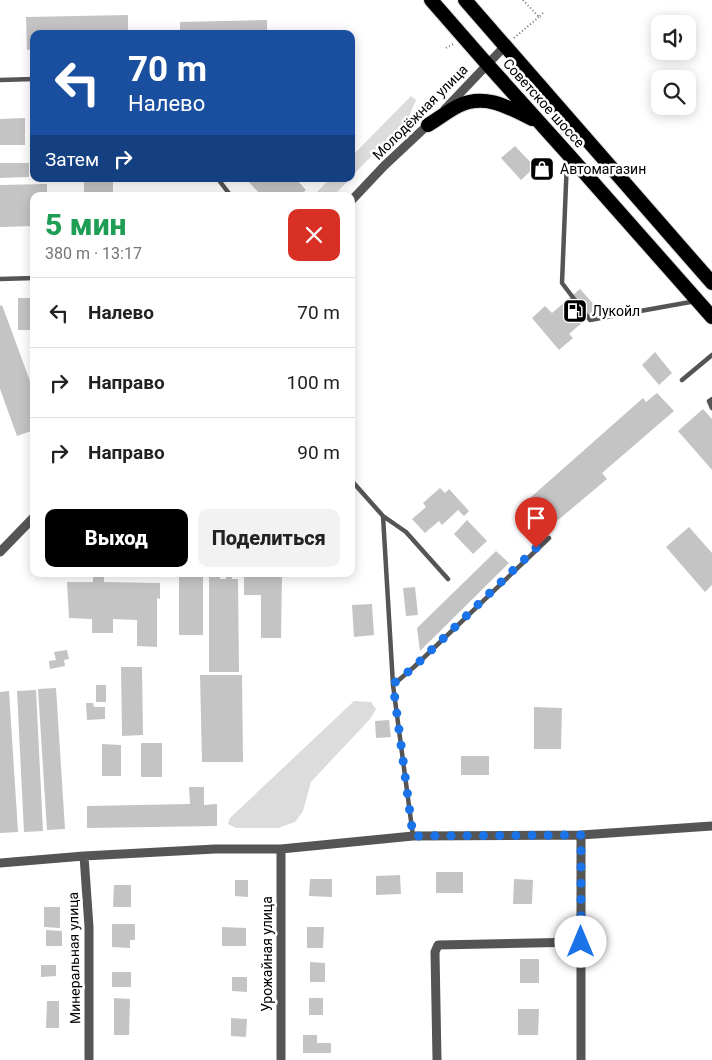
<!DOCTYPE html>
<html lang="ru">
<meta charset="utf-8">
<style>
:root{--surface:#fff;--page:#f2f2f2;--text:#222;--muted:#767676;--line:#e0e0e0;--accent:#000}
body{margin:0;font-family:Roboto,sans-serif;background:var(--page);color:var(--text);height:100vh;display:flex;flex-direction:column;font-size:19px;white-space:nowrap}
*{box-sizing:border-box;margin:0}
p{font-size:16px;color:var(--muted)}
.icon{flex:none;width:28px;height:28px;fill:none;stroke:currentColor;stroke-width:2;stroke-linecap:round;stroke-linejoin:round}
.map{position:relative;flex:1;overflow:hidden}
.sheet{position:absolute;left:30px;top:192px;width:325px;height:385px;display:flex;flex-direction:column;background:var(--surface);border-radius:10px;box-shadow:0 2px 12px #0003}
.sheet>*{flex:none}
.banner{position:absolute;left:30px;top:30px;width:325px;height:152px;border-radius:10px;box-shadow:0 2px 12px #0003;background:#1a4fa0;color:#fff;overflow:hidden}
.tools{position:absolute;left:651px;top:15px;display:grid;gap:10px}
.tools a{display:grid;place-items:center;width:45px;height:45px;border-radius:10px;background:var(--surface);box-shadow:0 2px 12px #0003;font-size:25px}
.pin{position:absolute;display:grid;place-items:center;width:42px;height:42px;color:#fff;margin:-51px -21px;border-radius:50% 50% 50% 0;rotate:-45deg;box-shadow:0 0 5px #0007}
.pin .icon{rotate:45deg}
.me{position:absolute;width:55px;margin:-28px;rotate:0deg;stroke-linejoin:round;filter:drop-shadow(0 0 4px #0008)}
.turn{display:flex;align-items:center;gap:18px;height:105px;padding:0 15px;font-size:22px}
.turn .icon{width:65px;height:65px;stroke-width:2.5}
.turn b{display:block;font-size:35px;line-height:42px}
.then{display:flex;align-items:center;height:48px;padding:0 15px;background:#0003;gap:10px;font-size:19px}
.round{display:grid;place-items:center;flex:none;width:52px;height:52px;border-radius:10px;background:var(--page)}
.overview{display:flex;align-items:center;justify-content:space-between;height:85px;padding:0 15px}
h1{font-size:30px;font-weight:800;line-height:38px;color:#1e9e55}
.primary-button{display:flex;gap:10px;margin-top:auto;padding:10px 15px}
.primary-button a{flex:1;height:58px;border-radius:10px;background:var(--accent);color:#fff;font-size:20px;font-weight:800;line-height:58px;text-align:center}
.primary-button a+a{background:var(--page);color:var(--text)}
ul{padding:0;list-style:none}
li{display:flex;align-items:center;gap:15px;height:70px;padding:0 15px;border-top:1px solid var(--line)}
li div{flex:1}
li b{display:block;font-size:19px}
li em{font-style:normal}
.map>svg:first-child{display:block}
.green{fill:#dcdcdc}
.building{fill:#c4c4c4}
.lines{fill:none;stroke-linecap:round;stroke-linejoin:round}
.trunk-casing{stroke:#dbdbdb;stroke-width:16}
.path{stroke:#777;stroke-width:2;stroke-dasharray:1 2.5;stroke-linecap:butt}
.service{stroke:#555;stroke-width:4.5}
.minor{stroke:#555;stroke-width:9}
.trunk{stroke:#000;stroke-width:14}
.route{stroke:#1a73e8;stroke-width:9;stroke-dasharray:0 16.2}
.labels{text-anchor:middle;stroke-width:5;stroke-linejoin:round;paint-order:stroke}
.street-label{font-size:14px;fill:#000;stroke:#fff}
.poi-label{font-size:14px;fill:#000;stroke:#fff;text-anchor:start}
</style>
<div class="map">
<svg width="712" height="1060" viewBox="0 0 712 1060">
<rect width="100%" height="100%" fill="#fff"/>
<path class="green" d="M 411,96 L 416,100 L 408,119 L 351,177 L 351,157 Z
M 330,179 L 350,179 L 333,196 L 313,196 Z
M 354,701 L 371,702 L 376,709 L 370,719 L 311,782 L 303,811 L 295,822 L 278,828 L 236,828 L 228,824 L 230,818 Z"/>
<path class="building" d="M 128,15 L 128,34 L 34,34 L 34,49 L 27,50 L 26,17 Z
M 267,20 L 267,34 L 180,34 L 180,22 Z
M 25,118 L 25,145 L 0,145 L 0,119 Z
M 515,146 L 535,167 L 521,180 L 501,158 Z
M 0,163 L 29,163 L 29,177 L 0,178 Z
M 84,179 L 113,179 L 113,196 L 84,196 Z
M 246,179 L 296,179 L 306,190 L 299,196 L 262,196 Z
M 47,184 L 47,196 L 34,196 L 34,226 L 0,227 L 0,185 Z
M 580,289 L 598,309 L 569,334 L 573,338 L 559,350 L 532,318 L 545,306 L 552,313 Z
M 18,298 L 34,298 L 34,330 L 18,330 Z
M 2,305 L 34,392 L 34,430 L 17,436 L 0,389 L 0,306 Z
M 655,352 L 672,373 L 659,385 L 642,365 Z
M 657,393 L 674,411 L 602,473 L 607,479 L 545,531 L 522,505 L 643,398 L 646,402 Z
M 703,409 L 712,419 L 712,470 L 678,431 Z
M 440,488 L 445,493 L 449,489 L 469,511 L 464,516 L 458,510 L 442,525 L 439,521 L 425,533 L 412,519 L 426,507 L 423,503 Z
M 467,520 L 487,541 L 473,554 L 454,534 Z
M 689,527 L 712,553 L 712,585 L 705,592 L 666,547 Z
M 496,551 L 509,563 L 420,651 L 417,628 Z
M 93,574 L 104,574 L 104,582 L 160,583 L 160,599 L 157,598 L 157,647 L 137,646 L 137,620 L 113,619 L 113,633 L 92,633 L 92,619 L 69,618 L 67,582 L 93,582 Z
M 179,574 L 203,574 L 203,635 L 179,635 Z
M 209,574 L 220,574 L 220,579 L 226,579 L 226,574 L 232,574 L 232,579 L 238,579 L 239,672 L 209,672 Z
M 244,574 L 282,574 L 281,638 L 261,638 L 261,595 L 244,595 Z
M 415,587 L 418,615 L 406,616 L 403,588 Z
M 372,604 L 374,635 L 354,637 L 352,605 Z
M 67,650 L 69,659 L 64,660 L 65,666 L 50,669 L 49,661 L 56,660 L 54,652 Z
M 121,667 L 142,667 L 143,735 L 122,736 Z
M 200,675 L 242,675 L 243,762 L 202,762 Z
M 96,685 L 106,685 L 106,702 L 96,702 Z
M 56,688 L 65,829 L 47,830 L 38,689 Z
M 36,690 L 43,831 L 24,832 L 17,691 Z
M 9,691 L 18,832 L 0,833 L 0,692 Z
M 86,703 L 93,703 L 94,707 L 105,707 L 105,719 L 87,720 Z
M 534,707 L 562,708 L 561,749 L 534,749 Z
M 389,720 L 391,737 L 376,738 L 375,721 Z
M 141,743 L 162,743 L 162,777 L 141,777 Z
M 102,744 L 121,745 L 121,776 L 102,776 Z
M 461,756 L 489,756 L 489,775 L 461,775 Z
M 189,787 L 204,787 L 204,805 L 217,804 L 217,826 L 87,828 L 87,806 L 190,804 Z
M 436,872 L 463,872 L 463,893 L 436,893 Z
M 400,875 L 401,894 L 376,895 L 376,876 Z
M 310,879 L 332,879 L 332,897 L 309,896 Z
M 514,879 L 533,880 L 532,904 L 513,904 Z
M 235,880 L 248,880 L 248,897 L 235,896 Z
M 114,885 L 131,885 L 131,907 L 113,907 Z
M 44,907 L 60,907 L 60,928 L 44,927 Z
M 112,924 L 135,924 L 135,940 L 130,940 L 130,948 L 112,947 Z
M 222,927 L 246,928 L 246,946 L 222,946 Z
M 307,927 L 324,927 L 323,948 L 307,948 Z
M 46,930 L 62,931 L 62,946 L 46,946 Z
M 520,959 L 539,959 L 539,983 L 520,983 Z
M 310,962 L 325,963 L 325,982 L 310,982 Z
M 41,965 L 56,965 L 56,976 L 41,977 Z
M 112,972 L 131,972 L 131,987 L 112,987 Z
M 232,977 L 247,977 L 247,992 L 232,991 Z
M 114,998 L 130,999 L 129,1035 L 114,1035 Z
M 309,998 L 323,998 L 323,1015 L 309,1015 Z
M 47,1001 L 59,1001 L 59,1028 L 46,1028 Z
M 518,1009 L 539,1009 L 538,1035 L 518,1035 Z
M 231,1018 L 247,1019 L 246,1037 L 231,1036 Z
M 303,1035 L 317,1035 L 317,1043 L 331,1043 L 331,1053 L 303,1053 Z"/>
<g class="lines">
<defs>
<path id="trunk" d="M 431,0 L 487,64 L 567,153 L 712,317
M 465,0 L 712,283
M 428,125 C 438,119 448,111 458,106 C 485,93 508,107 532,119"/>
</defs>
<use href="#trunk" class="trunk-casing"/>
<path class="path" d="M 523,0 L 539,17 L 543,13
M 514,38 L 539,17
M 446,48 L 453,44"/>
<path class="service" d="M 0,80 L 34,79
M 567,159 L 562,283 L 590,320 L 696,301
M 218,179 L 231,196
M 0,279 L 34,278
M 682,380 L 712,355
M 712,399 L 709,401 L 712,408
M 351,480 L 383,516 L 393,685 L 413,836
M 383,516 L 406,532 L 448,579
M 393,685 L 414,667 L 549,538"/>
<path class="minor" d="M 445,109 L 505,46
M 351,201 L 384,166 L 432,121
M 0,552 L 34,517
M 581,835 L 581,1060
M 281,849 L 281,1060
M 84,856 L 89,927 L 89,1060
M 0,863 L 84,856 L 215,849 L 281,849 L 413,836 L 581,835 L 712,826
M 437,1060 L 435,952 L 438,945 L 581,942"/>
<use href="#trunk" class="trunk"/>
</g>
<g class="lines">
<path class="route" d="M 536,548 L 414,667 L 393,684 L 413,836 L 581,835 L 581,942"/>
</g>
<defs>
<symbol id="shop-square" viewBox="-11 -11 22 22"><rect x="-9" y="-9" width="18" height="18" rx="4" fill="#000" stroke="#fff"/><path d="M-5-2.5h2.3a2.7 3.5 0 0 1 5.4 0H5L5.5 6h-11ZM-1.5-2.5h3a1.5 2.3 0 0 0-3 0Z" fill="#fff"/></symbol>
<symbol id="fuel-square" viewBox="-11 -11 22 22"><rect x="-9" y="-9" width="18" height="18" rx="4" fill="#000" stroke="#fff"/><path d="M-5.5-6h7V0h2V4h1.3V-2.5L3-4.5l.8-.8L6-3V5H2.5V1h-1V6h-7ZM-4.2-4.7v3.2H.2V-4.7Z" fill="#fff"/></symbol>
</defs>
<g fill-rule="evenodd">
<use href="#shop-square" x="528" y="155" width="28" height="28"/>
<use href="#fuel-square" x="561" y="297" width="28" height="28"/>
</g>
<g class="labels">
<g class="street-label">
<text transform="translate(544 103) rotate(48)" y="5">Советское шоссе</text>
<text transform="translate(420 112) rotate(-45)" y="5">Молодёжная улица</text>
<text transform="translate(267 954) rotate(-90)" y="5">Урожайная улица</text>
<text transform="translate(74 958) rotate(-91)" y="5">Минеральная улица</text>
</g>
<g class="poi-label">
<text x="560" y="174">Автомагазин</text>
<text x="592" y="316">Лукойл</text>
</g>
</g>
</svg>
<div class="tools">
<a><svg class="icon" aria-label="sound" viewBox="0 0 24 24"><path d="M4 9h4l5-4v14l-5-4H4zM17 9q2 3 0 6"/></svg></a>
<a><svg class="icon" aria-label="search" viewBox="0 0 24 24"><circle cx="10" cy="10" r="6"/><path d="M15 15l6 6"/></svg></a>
</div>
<div class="pin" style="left:536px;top:548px;background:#d93025"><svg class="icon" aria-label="arrive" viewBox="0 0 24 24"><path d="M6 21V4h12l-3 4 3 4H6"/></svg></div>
<svg class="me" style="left:581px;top:942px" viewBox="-20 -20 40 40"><circle r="19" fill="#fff"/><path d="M0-13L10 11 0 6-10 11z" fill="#1a73e8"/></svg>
<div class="banner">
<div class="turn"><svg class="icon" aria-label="left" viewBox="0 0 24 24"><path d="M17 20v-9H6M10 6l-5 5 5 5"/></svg><div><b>70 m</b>Налево</div></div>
<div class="then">Затем<svg class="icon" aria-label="right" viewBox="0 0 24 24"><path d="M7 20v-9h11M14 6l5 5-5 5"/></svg></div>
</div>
<section class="sheet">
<div class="overview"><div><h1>5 мин</h1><p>380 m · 13:17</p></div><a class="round" style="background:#d93025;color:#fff"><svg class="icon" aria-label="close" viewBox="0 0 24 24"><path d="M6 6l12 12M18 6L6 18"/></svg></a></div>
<ul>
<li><svg class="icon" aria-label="left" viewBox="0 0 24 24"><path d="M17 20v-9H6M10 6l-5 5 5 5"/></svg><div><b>Налево</b></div><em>70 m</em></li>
<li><svg class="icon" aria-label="right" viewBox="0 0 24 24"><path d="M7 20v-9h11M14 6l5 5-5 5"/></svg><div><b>Направо</b></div><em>100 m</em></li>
<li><svg class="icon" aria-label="right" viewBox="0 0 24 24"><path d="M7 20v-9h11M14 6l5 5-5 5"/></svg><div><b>Направо</b></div><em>90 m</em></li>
</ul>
<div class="primary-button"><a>Выход</a><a>Поделиться</a></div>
</section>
</div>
